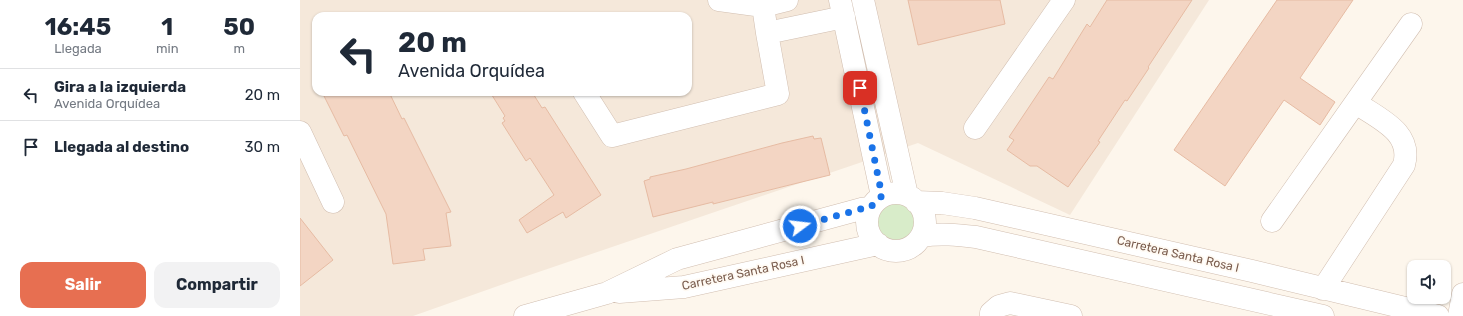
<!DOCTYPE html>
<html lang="es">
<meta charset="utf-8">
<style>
:root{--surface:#fff;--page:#f2f2f3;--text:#1f2937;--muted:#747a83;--line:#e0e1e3;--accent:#e76f51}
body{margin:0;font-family:Rubik,sans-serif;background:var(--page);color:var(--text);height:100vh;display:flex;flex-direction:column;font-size:15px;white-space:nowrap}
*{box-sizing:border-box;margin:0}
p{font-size:13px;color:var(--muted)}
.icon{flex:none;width:22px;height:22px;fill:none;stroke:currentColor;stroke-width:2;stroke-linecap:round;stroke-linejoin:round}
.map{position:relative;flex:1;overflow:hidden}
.drawer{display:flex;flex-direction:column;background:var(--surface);width:300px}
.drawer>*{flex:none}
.banner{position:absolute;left:12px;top:12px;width:380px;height:84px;border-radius:12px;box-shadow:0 1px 3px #0004;background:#fff;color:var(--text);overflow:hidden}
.tools{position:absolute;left:1107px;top:260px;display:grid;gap:8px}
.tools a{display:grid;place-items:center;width:44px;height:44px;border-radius:8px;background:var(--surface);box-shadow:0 1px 3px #0004;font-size:20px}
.pin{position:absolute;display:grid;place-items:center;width:34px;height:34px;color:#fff;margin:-17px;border-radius:8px;box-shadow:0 2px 6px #0006}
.me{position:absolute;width:44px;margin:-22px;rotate:75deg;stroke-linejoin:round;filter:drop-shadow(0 0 3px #0008)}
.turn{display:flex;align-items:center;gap:14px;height:84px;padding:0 20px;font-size:18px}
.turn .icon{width:52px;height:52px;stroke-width:2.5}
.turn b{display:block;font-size:28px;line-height:34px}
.eta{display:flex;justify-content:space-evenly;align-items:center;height:68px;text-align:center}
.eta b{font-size:24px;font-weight:700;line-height:28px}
.button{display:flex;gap:8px;margin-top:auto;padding:8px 20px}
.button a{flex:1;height:46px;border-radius:12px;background:var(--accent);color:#fff;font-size:16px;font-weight:700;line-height:46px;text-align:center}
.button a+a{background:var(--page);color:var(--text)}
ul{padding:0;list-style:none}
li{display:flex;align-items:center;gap:12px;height:52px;padding:0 20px;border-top:1px solid var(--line)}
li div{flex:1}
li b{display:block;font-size:15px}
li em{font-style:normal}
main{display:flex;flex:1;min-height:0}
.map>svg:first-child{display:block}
.residential{fill:#f5e8da;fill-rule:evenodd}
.green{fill:#d8ecc9}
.building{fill:#f3d5c3;stroke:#e6bba3}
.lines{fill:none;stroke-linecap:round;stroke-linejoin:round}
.minor-casing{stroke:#d1beb0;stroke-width:23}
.minor{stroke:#fff;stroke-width:22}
.route{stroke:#1a73e8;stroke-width:7;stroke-dasharray:0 12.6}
.labels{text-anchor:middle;stroke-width:3.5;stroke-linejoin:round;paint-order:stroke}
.street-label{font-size:12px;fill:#7a5c4d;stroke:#fffaf3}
</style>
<main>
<section class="drawer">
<div class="eta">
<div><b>16:45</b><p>Llegada</p></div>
<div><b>1</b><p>min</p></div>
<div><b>50</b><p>m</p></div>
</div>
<ul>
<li><svg class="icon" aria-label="left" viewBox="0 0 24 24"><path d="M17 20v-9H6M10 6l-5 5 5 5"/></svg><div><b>Gira a la izquierda</b><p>Avenida Orquídea</p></div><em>20 m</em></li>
<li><svg class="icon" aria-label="arrive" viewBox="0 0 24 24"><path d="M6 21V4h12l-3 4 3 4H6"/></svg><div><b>Llegada al destino</b></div><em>30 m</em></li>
</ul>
<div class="button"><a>Salir</a><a>Compartir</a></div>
</section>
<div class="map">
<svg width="1163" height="316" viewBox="0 0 1163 316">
<rect width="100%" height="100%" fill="#fdf6ec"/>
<path class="residential" d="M 0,0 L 909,0 L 770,215 L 618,143 L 215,280 L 113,316 L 0,316 ZM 16,16 L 388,16 L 388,92 L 16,92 Z"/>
<path class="green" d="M 597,198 L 616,210 C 620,220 620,227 614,237 C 597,264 551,225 583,204 C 588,201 591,199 597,198 Z"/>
<path class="building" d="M 608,0 L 700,0 L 705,24 L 618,45 Z
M 807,0 L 892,0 L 848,67 L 849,68 L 827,101 L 825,100 L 798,141 L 800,142 L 768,187 L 737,166 L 730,166 L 707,150 L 714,140 L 709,137 L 749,77 L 753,79 L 787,24 L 790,27 Z
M 977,0 L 1053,0 L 1000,78 L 1035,102 L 1020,125 L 984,100 L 925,186 L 874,150 Z
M 22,92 L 89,92 L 102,119 L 104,118 L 151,212 L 146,213 L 151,246 L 123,249 L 125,260 L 93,264 L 86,214 L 47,135 L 44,136 Z
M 190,92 L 232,92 L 242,108 L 245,107 L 301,195 L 266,218 L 263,212 L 227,233 L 219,220 L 254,195 L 230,158 L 226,161 L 202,123 L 205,121 L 203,118 L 205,116 Z
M 513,136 L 514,139 L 521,138 L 530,175 L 413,204 L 413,202 L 353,217 L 344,181 L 350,179 L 350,177 L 386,169 L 482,143 Z
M 0,218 L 33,260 L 0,286 Z"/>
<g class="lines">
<defs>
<path id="minor" d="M 419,0 L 463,6 L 487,0
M 540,0 L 582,196
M 563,0 L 607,195
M 467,33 L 544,17
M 284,92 L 312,136 L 478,94 L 467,33 L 463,6
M 675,128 L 764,0
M 0,132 L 33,202
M567 222a29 29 0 1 1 58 0a29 29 0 1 1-58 0Z
M 616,202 L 642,203 L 675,208 L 952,271 L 1138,316
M 972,221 L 1111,24
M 622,236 C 640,233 658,235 676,237 L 1023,316
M 1023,289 L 1104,165 C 1113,132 1079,119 1056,103
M 319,292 L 384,287 L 578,244
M 225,316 L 307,293 L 377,259 L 561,209 L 570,208
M 691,316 L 691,313 L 699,306 L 710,303 L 771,316
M 1159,316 L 1163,294"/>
</defs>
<use href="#minor" class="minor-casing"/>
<use href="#minor" class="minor"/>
</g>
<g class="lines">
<path class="route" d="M 500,226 L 561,209 L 570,208 L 578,199 L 582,196 L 560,88"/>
</g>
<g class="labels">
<g class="street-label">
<text transform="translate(878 254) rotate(13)" y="4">Carretera Santa Rosa I</text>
<text transform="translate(443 273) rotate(-12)" y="4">Carretera Santa Rosa I</text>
</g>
</g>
</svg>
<div class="tools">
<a><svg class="icon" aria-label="sound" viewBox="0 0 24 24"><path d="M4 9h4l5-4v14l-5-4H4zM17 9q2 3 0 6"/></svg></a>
</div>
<div class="pin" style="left:560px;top:88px;background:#d93025"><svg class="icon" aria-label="arrive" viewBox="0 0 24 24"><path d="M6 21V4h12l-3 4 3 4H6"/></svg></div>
<svg class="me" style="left:500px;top:226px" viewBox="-20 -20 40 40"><circle r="17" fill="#1a73e8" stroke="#fff" stroke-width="3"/><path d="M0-11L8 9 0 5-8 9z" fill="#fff"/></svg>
<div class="banner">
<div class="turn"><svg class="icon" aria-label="left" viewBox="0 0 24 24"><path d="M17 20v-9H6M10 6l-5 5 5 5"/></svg><div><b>20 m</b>Avenida Orquídea</div></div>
</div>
</div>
</main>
